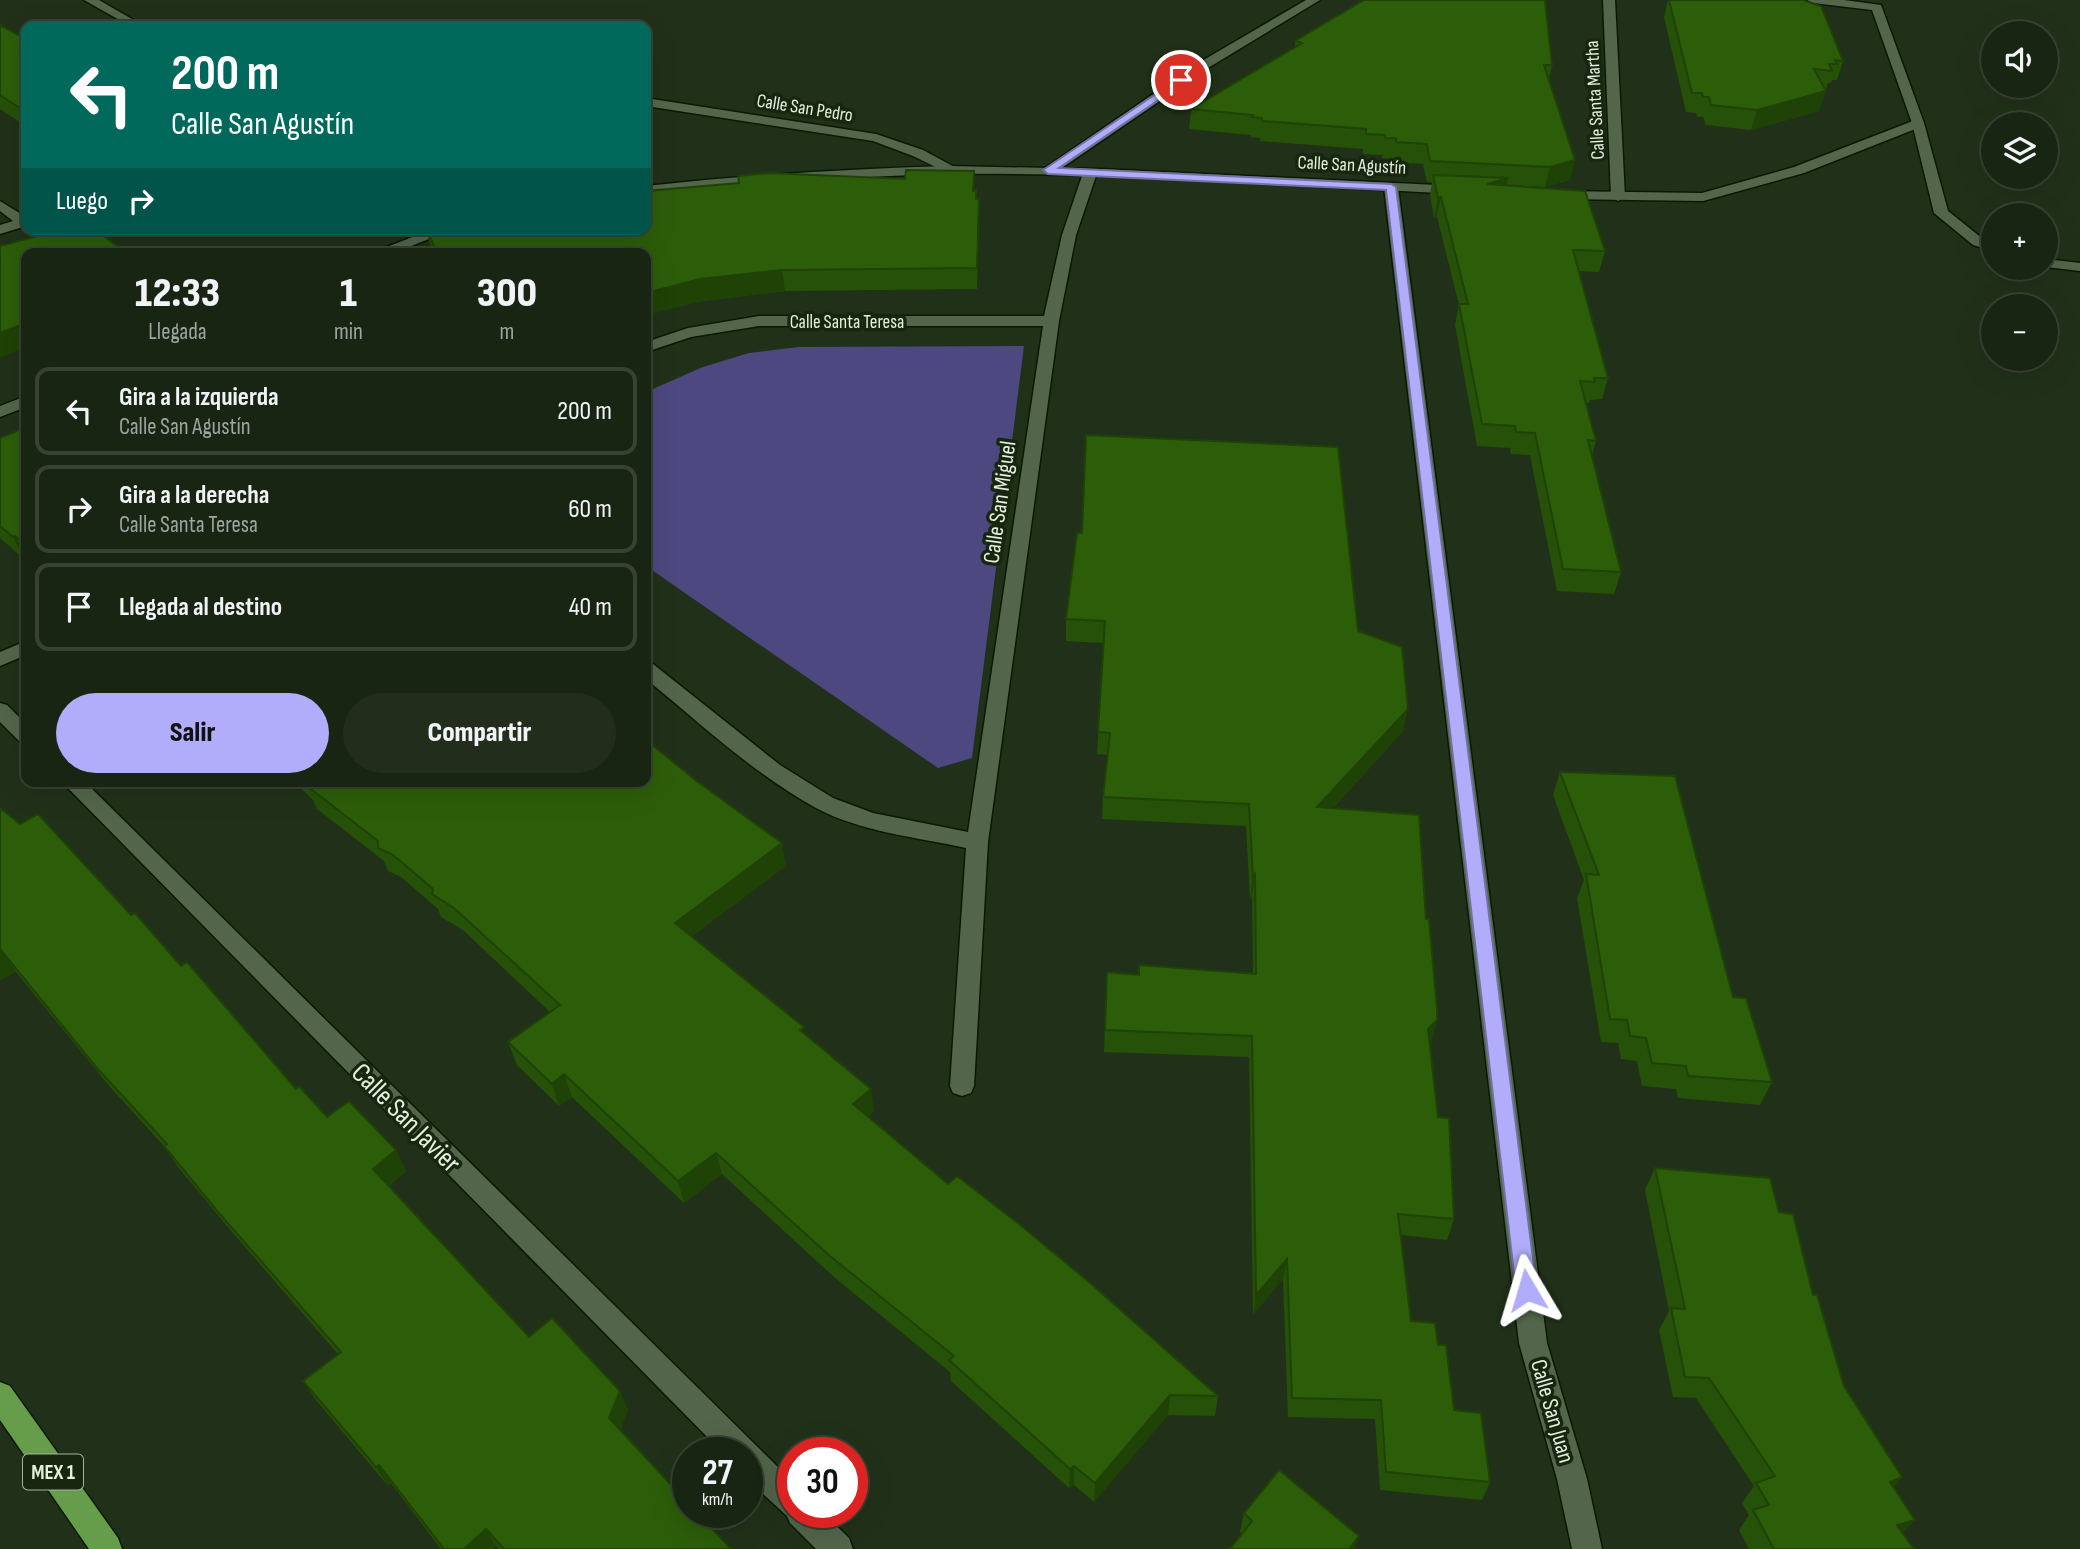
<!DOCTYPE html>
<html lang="es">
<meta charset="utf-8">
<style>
:root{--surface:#192513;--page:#222d1c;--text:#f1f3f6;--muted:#9fa5a0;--line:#374233;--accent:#b1adfa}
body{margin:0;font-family:"Sofia Sans Condensed",sans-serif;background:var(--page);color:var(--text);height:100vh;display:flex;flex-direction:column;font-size:26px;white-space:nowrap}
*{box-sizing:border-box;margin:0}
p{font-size:23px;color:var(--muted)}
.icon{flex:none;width:38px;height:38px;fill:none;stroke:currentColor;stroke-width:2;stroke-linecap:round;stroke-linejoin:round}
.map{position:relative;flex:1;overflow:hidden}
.details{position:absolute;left:21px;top:248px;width:630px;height:539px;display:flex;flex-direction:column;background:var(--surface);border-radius:14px;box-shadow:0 7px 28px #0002,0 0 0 2px var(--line)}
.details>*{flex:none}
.banner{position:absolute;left:21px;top:21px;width:630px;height:214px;border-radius:14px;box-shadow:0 7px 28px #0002,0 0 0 2px var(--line);background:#00695c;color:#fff;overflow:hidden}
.tools{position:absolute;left:1981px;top:21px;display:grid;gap:14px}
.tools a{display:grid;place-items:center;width:77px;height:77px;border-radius:50%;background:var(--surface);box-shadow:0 7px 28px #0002,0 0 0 2px var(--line);font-size:35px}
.speed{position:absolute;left:672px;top:1437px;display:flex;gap:14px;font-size:35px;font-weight:700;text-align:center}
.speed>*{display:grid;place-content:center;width:91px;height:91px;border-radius:50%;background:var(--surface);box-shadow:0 7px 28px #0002,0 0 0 2px var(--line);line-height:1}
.speed small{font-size:18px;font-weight:400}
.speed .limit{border:10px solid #d22;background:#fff;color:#111}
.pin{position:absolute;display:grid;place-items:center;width:60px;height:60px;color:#fff;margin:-30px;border:4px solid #fff;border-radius:50%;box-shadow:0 2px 7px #0007}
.me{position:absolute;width:77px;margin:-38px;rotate:353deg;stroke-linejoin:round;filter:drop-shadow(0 0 5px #0008)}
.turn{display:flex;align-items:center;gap:24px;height:147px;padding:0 35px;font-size:32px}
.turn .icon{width:91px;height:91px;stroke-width:2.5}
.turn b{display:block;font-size:49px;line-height:60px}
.then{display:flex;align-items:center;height:66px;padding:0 35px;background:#0003;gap:14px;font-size:26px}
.eta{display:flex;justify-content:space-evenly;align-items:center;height:119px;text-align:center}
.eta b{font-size:42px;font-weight:800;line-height:49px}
.cta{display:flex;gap:14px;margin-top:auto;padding:14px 35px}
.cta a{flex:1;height:80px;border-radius:42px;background:var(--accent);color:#111;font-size:28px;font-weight:800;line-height:80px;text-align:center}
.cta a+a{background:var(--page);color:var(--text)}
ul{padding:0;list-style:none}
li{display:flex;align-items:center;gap:21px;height:88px;margin:0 14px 10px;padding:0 21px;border:4px solid var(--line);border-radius:14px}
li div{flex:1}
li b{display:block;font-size:26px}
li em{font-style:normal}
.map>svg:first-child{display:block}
.green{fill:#4d487f}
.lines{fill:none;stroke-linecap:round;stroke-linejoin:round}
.service-casing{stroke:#091903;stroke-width:3}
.minor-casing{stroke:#091903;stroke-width:3}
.tertiary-casing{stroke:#091903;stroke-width:3}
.trunk-casing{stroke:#091903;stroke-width:3}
.service{fill:#53664b;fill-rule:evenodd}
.minor{fill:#53664b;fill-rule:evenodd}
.tertiary{fill:#53664b;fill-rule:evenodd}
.trunk{fill:#669d4b;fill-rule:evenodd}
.wall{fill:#265108}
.shaded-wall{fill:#1f4206}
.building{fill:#2c5e09;stroke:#1f4206;stroke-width:2}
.route{fill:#b1adfa;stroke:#7370a2;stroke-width:2}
.labels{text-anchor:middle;stroke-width:7;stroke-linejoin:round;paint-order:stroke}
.far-street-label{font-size:19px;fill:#e4efdf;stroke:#17270f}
.shield{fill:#17270f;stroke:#a6b3a1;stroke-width:2}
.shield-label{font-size:21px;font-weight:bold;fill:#e4efdf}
.street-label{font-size:23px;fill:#e4efdf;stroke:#17270f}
.near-street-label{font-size:28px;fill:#e4efdf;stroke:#17270f}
</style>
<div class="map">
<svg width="2080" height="1549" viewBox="0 0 2080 1549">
<rect width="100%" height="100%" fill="#213119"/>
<path class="green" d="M 1024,346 L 972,758 L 938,768 L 646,566 L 646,392 L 703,367 L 749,353 L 798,347 Z"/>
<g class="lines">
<defs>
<path id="service" d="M 84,0 L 99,0 L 144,26 L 130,26 Z"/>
<path id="minor" d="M 1306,0 L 1320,0 L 1208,68 L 1053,174 L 1043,174 L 1041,171 L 1200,62 Z
M 1603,0 L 1615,0 L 1625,197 L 1618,201 L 1611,197 Z
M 1807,0 L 1844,0 L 1881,5 L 1924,123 L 1948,211 L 1983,239 L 1993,242 L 1993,251 L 1973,245 L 1934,213 L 1912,123 L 1872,10 L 1813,3 Z
M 646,98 L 876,134 L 923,150 L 960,170 L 953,174 L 948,173 L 913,156 L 873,141 L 646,106 Z
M 1090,169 L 1097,173 L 1076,235 L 1059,321 L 988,842 L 974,1086 L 971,1093 L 962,1096 L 953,1093 L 950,1086 L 966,848 C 916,837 861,832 816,808 C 754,774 700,723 646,679 L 646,663 L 653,664 L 780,765 L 833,798 L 873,813 L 968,832 L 1043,326 L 759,326 L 691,337 L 646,352 L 646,342 L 688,328 L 759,316 L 1044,316 L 1062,235 L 1083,173 Z
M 1391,183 L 1398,187 L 1547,1343 L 1587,1479 L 1602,1549 L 1572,1549 L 1557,1479 L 1519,1343 L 1384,187 Z
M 0,201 L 26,217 L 26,226 L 0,234 L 0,225 L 13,221 L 0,211 Z
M 2046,259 L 2080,263 L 2080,271 L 2046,267 Z
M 26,641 L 26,655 L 0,666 L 0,652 Z
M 0,703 L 7,705 L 26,724 L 26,743 L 19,741 L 0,722 Z
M 62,782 L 85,782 L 793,1482 L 793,1512 L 822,1512 L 849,1538 L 853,1549 L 816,1549 L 790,1523 L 787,1516 L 747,1479 L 747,1452 L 722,1452 Z"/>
<path id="tertiary" d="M 1918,119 L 1924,123 L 1923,126 L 1804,173 L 1703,201 L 1560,199 L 1553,195 L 1560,191 L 1702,193 L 1794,167 Z
M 948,166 L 1100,169 L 1458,186 L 1465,190 L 1458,194 C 1288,186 1118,172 948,174 C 847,176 747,186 646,194 L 646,186 C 746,175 847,169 948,166 Z
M 433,229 L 454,229 L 391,254 L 369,254 Z
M 26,396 L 26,407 L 0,417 L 0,406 Z"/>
<path id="trunk" d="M 0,1382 L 10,1386 L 118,1538 L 122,1549 L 89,1549 L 0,1420 Z"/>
</defs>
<use href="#service" class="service-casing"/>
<use href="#minor" class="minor-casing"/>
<use href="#tertiary" class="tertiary-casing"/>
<use href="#trunk" class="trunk-casing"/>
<use href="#service" class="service"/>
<use href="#minor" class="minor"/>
<use href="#tertiary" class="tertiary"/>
<use href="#trunk" class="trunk"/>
</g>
<path class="wall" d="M 1668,0 L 1805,0 L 1843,61 L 1837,80 L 1832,80 L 1831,83 L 1828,83 L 1819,111 L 1751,130 L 1706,125 L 1703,117 L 1697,117 L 1696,113 L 1686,112 L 1664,17 Z
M 0,25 L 26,39 L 26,126 L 0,109 Z
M 1295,41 L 1552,65 L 1549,79 L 1570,180 L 1545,187 L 1507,185 L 1605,251 L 1599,272 L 1579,271 L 1608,378 L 1602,399 L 1590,400 L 1589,403 L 1586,403 L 1596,441 L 1592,456 L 1621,572 L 1614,594 L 1557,591 L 1530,455 L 1511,454 L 1510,448 L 1477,446 L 1455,325 L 1459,305 L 1437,217 L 1434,218 L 1430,195 L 1432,182 L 1427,182 L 1423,164 L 1393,162 L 1393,159 L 1382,158 L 1382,155 L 1363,154 L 1363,149 L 1260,141 L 1260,138 L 1251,137 L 1251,135 L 1189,129 L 1191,109 L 1295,47 Z
M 974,171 L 974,190 L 976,190 L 977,199 L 979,199 L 979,220 L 977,289 L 785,291 L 704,301 L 433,252 L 425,229 L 646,229 L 905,179 Z
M 26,427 L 26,559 L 25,560 L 0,538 L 0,438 Z
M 1066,619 L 1358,631 L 1403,731 L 1333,808 L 1426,919 L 1437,1020 L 1431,1042 L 1430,1043 L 1438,1117 L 1454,1219 L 1447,1240 L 1401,1235 L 1411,1321 L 1438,1345 L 1454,1410 L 1490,1482 L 1482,1500 L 1380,1490 L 1375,1419 L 1288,1417 L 1283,1279 L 1253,1315 L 1249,1057 L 1104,1052 L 1107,972 L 1139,975 L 1253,974 L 1252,896 L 1250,898 L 1246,826 L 1102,819 L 1103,797 L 1108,755 L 1097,754 L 1104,643 L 1066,641 Z
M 1560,772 L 1733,997 L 1772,1082 L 1760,1105 L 1678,1098 L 1676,1089 L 1642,1086 L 1637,1061 L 1621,1059 L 1618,1043 L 1601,1042 L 1577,898 L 1584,880 L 1553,795 Z
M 294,782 L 646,782 L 786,866 L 692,936 L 805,1034 L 874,1111 L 868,1116 L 948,1184 L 1218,1396 L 1215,1416 L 1168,1415 L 1094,1502 L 1074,1485 L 1069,1488 L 951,1381 L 950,1372 L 834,1277 L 722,1174 L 684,1203 L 572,1097 L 559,1106 L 517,1065 L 508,1042 L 550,1012 L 463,930 L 441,917 L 438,909 L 401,877 L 388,871 L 384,861 L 317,809 L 313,800 Z
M 0,808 L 131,915 L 181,966 L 296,1089 L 327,1117 L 396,1150 L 406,1171 L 389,1186 L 529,1337 L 628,1410 L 620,1430 L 731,1549 L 499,1549 L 496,1546 L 493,1549 L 441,1549 L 391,1483 L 388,1486 L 316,1400 L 303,1381 L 338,1354 L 232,1232 L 178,1167 L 164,1146 L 111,1088 L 16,972 L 0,980 Z
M 1655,1168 L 1779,1212 L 1813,1295 L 1844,1386 L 1902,1477 L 1894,1487 L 1903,1533 L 1914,1549 L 1749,1549 L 1739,1530 L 1749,1515 L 1742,1503 L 1754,1486 L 1696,1398 L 1673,1397 L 1659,1330 L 1669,1311 L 1645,1190 Z
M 1244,1513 L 1359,1536 L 1354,1549 L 1230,1549 L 1242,1534 L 1240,1532 Z"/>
<path class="shaded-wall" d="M 1826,91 L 1819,111 L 1751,130 L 1757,110 Z
M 1575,160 L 1570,180 L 1545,187 L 1550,167 Z
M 1508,178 L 1504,198 L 1487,184 Z
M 1441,197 L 1437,217 L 1434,218 L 1438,198 Z
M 979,199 L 979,220 L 977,289 L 977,268 Z
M 782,270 L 785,291 L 704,301 L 646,315 L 646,293 L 700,279 Z
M 26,323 L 26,347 L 0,358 L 0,333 Z
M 15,536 L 26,557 L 25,560 L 13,537 Z
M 1408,709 L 1403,731 L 1313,829 L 1317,807 Z
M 782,843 L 786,866 L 680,945 L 675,923 Z
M 1255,874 L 1252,896 L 1250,898 L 1253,876 Z
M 1,950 L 16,972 L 0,980 L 0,951 Z
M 1437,1020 L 1431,1042 L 1423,1050 L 1428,1029 Z
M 564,1074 L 572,1097 L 559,1106 L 552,1084 Z
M 871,1089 L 874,1111 L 856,1126 L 853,1104 Z
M 396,1150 L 406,1171 L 384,1190 L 373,1169 Z
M 716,1153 L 722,1174 L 684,1203 L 678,1181 Z
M 1287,1259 L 1283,1279 L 1253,1315 L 1256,1295 Z
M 620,1391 L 628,1410 L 617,1437 L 609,1418 Z
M 1170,1395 L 1168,1415 L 1094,1502 L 1095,1483 Z
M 379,1465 L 391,1483 L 388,1486 L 376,1467 Z
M 1074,1466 L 1074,1485 L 1069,1488 L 1070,1469 Z
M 1902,1477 L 1885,1497 L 1890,1482 Z
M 1915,1520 L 1897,1539 L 1897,1525 Z
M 486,1529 L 496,1546 L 493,1549 L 464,1549 Z
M 1359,1536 L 1354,1549 L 1349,1549 Z"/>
<path class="building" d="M 1364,0 L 1545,0 L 1552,65 L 1544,65 L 1575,160 L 1550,167 L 1430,161 L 1427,144 L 1396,142 L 1396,138 L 1385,138 L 1385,135 L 1366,134 L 1366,129 L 1262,121 L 1262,118 L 1252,117 L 1253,115 L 1191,109 L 1302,43 L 1295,41 Z
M 1669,0 L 1805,0 L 1805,1 L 1821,6 L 1843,61 L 1835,60 L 1837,64 L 1829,64 L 1832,71 L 1814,69 L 1826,91 L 1757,110 L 1711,105 L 1709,97 L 1703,97 L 1702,93 L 1692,93 Z
M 0,25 L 26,39 L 26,112 L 0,95 Z
M 906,170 L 974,171 L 973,191 L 976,190 L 976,199 L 979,199 L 977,268 L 782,270 L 700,279 L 646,293 L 646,254 L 429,254 L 436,251 L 427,229 L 646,229 L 646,191 L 739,183 L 738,176 L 769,173 L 905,179 Z
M 1433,175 L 1508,178 L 1487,184 L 1585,191 L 1605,251 L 1573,250 L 1608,378 L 1594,378 L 1595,382 L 1580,381 L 1596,441 L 1588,440 L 1621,572 L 1563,569 L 1535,433 L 1516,432 L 1515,426 L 1482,424 L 1459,304 L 1468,304 L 1441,197 L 1438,198 Z
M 64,229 L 94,229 L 128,254 L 26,254 L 26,323 L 0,333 L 0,246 Z
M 26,427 L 26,545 L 15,536 L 13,537 L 0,526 L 0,438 Z
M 1086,435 L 1338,447 L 1358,631 L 1402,647 L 1408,709 L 1317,807 L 1419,815 L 1426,919 L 1429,919 L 1437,1009 L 1437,1020 L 1428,1029 L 1438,1117 L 1449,1118 L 1454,1219 L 1398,1214 L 1411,1321 L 1435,1323 L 1438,1345 L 1446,1345 L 1454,1410 L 1481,1413 L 1490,1482 L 1386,1472 L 1381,1400 L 1292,1398 L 1287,1259 L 1256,1295 L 1252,1036 L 1105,1030 L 1107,972 L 1139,975 L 1139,965 L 1256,974 L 1255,874 L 1253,876 L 1249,804 L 1103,797 L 1110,733 L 1098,732 L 1105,621 L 1066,619 L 1077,533 L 1082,533 Z
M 646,740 L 698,782 L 782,843 L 675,923 L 804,1027 L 800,1030 L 871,1089 L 853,1104 L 948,1184 L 957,1176 L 1019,1224 L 1089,1282 L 1218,1396 L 1170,1395 L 1095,1483 L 1074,1466 L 1070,1469 L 949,1360 L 954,1356 L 830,1256 L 716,1153 L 678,1181 L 564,1074 L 552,1084 L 508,1042 L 560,1005 L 454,908 L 432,894 L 433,889 L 392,854 L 378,848 L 378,841 L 307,786 L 311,784 L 309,782 L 646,782 Z
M 1560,772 L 1675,776 L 1733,997 L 1746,998 L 1772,1082 L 1688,1076 L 1686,1066 L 1652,1063 L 1646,1038 L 1630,1036 L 1627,1020 L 1610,1019 L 1586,874 L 1599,875 Z
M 0,808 L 20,824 L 38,814 L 131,915 L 135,913 L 181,966 L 187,962 L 296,1089 L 299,1086 L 327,1117 L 349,1101 L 396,1150 L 373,1169 L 529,1337 L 552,1318 L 620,1391 L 609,1418 L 688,1503 L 688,1512 L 696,1512 L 731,1549 L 504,1549 L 486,1529 L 464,1549 L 444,1549 L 379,1465 L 376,1467 L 303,1381 L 341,1352 L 218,1212 L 164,1146 L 167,1144 L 96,1067 L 1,950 L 0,951 Z
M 1655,1168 L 1770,1178 L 1779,1212 L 1793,1214 L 1813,1295 L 1817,1295 L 1844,1386 L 1902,1477 L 1890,1482 L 1915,1520 L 1897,1525 L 1914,1549 L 1774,1549 L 1753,1510 L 1769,1505 L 1756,1483 L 1775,1476 L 1709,1378 L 1685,1377 L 1671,1308 L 1685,1309 Z
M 1279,1470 L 1359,1536 L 1349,1549 L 1230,1549 L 1252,1521 L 1244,1513 Z"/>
<path class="route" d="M 1181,77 L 1186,80 L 1185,82 L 1059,168 L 1391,184 L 1396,187 L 1537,1290 L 1534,1297 L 1527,1299 L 1519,1297 L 1516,1290 L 1386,190 L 1048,174 L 1043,170 Z"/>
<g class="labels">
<g class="far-street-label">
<text transform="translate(1594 100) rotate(-93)" y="7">Calle Santa Martha</text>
<text transform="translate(805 107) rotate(9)" y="7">Calle San Pedro</text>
<text transform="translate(1352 164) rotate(3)" y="7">Calle San Agustín</text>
<text x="847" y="328">Calle Santa Teresa</text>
</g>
<rect class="shield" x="23" y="1454.5" width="60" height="35" rx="5"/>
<g class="shield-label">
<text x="53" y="1479">MEX 1</text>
</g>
<g class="street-label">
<text transform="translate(999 502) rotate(-82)" y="8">Calle San Miguel</text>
<text transform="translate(1553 1411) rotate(74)" y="8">Calle San Juan</text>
</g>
<g class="near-street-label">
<text transform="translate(407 1117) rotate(45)" y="10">Calle San Javier</text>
</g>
</g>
</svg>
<div class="tools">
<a><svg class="icon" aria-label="sound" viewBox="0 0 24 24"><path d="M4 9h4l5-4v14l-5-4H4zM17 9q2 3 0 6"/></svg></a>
<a><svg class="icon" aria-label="layers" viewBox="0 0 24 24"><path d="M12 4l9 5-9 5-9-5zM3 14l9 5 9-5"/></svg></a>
<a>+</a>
<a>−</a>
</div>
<div class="speed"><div>27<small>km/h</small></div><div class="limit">30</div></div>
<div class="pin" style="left:1181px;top:80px;background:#d93025"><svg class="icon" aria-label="arrive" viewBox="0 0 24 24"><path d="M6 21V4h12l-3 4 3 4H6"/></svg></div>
<svg class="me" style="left:1527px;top:1290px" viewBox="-20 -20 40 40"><path d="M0-17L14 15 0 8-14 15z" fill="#b1adfa" stroke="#fff" stroke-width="4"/></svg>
<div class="banner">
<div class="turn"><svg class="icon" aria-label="left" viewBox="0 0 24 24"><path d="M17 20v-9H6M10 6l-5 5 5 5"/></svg><div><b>200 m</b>Calle San Agustín</div></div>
<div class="then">Luego<svg class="icon" aria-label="right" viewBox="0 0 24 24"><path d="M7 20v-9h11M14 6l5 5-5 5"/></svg></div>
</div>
<section class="details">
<div class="eta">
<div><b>12:33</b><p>Llegada</p></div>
<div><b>1</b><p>min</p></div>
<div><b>300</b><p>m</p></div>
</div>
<ul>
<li><svg class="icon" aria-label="left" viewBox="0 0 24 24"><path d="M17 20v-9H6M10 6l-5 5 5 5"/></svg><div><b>Gira a la izquierda</b><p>Calle San Agustín</p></div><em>200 m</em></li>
<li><svg class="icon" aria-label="right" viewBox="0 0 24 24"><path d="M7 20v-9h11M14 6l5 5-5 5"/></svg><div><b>Gira a la derecha</b><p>Calle Santa Teresa</p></div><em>60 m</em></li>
<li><svg class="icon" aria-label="arrive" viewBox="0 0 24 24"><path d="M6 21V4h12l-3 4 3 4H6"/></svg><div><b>Llegada al destino</b></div><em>40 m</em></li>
</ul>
<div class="cta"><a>Salir</a><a>Compartir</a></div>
</section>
</div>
